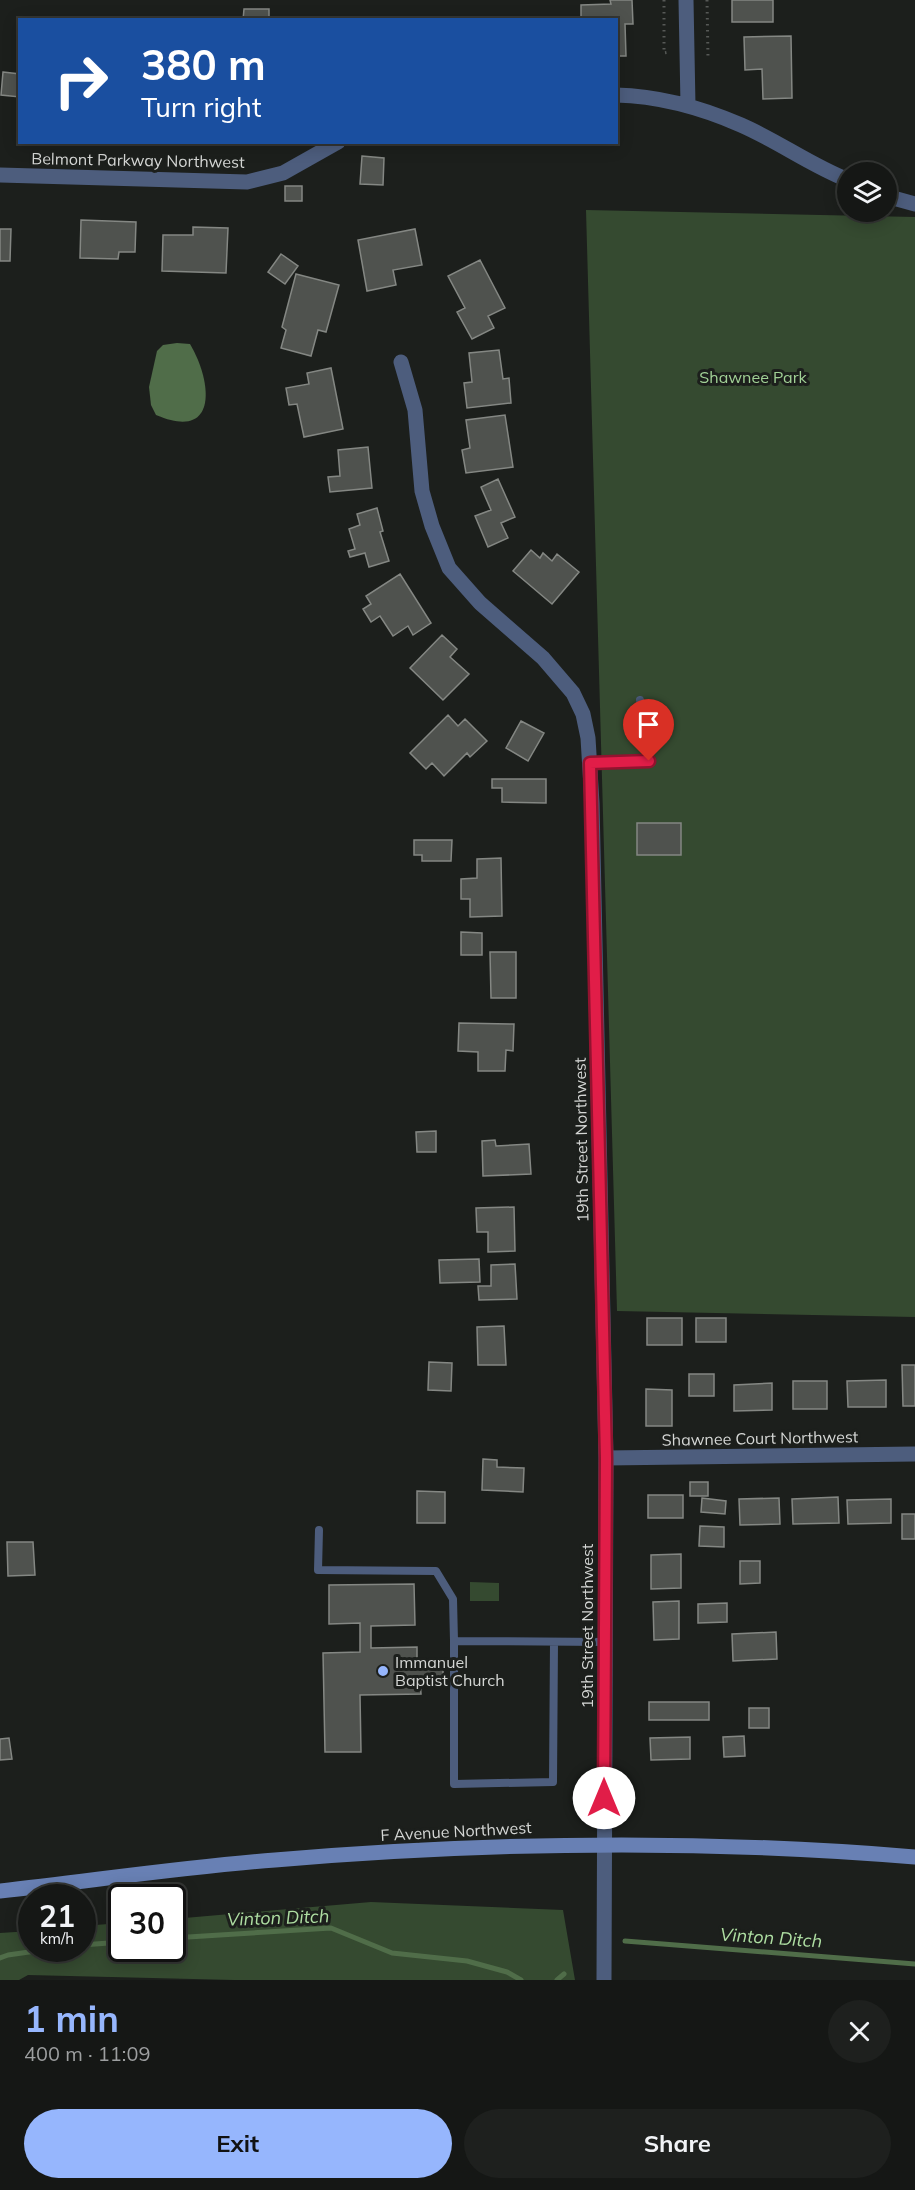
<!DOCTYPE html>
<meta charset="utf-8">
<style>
:root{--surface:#151715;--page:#1e201e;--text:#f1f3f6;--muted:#9d9fa0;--line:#343634;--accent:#96b6fd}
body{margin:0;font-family:Mulish,sans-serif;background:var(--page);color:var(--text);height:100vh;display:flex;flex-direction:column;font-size:22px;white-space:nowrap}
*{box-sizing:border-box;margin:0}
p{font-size:20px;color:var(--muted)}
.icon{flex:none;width:33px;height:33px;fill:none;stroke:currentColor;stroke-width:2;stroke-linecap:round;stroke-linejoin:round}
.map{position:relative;height:1980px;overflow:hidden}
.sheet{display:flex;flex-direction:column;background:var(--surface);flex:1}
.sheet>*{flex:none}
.hud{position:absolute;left:18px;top:18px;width:600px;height:126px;border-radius:0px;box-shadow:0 3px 15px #0003,0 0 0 2px var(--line);background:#1a4fa0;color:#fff;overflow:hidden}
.fabs{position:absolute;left:837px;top:162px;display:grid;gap:12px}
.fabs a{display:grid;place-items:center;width:60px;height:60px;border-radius:50%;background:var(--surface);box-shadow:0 3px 15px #0003,0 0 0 2px var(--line);font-size:30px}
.speed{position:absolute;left:18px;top:1884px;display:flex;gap:12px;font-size:30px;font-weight:700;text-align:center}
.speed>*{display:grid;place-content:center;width:78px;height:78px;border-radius:50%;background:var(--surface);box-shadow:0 3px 15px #0003,0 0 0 2px var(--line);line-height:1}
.speed small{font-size:15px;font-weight:400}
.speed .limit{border:3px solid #111;border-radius:9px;background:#fff;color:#111}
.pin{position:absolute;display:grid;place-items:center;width:51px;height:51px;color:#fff;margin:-62px -26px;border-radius:50% 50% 50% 0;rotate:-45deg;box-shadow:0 0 6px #0007}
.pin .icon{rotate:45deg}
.me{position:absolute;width:66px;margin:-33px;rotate:0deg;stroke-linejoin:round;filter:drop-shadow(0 0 4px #0008)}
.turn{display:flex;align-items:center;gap:21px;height:126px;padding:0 24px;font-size:27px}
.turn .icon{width:78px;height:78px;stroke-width:2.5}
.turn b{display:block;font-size:42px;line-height:51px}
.round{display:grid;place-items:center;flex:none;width:63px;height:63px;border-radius:32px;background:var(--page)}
.summary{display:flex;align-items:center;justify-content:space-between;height:102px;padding:0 24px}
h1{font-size:36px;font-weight:700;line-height:45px;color:var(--accent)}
.primary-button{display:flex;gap:12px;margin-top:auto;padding:12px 24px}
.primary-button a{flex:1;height:69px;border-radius:36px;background:var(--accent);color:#111;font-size:24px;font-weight:700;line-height:69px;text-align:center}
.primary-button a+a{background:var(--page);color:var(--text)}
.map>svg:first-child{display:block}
.green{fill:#354a30}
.water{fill:#506d49}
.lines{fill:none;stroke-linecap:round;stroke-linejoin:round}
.stream{stroke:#506d49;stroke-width:5}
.building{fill:#4f524e;stroke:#848783;stroke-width:1.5}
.path{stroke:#565956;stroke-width:3;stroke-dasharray:1.5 4.5;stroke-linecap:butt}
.service{stroke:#4d5d7d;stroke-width:8}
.minor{stroke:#4d5d7d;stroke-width:15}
.secondary{stroke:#6880b4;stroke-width:15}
.route-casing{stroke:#92132f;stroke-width:15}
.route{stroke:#e11d48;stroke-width:10}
.poi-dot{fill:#96b6fd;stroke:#1c1f1c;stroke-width:2}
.labels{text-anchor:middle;stroke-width:6;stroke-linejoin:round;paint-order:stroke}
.street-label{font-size:16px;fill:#d5d7d5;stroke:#1c1f1c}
.park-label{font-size:16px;fill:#a1d196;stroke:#1c1f1c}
.poi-label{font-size:16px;fill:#d5d7d5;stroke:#1c1f1c;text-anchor:start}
.water-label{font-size:18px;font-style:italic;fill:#aedea2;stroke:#1c1f1c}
</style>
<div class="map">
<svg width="915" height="1980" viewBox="0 0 915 1980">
<rect width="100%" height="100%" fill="#1c1f1c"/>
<path class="green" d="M 586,210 L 915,217 L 915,1317 L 617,1311 Z
M 470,1582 L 499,1583 L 499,1601 L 470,1601 Z
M 371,1902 L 563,1910 L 575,1980 L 234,1980 L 28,1975 L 19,1980 L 0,1980 L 0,1933 L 31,1931 L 32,1948 L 82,1948 L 83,1926 L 121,1923 L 122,1948 L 172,1948 L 173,1919 Z"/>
<path class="water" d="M 177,343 L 190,344 C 212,381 219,442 156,415 L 151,405 L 149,387 L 157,351 L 163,345 Z"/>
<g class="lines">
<path class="stream" d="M 172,1938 L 331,1928 L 392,1953 L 467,1961 L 507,1972 L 521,1980
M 625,1941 L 915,1964
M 82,1945 L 122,1942
M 0,1958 L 8,1955 L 57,1948
M 557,1980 L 564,1974"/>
</g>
<path class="building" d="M 610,0 L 632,0 L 633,24 L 625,24 L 626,56 L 616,56 L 616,20 L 581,20 L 581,5 L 611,4 Z
M 732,0 L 773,0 L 773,22 L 732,22 Z
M 244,9 L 269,9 L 269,20 L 243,20 Z
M 791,36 L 792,98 L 763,99 L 762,69 L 745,70 L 744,37 Z
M 3,72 L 20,74 L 20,97 L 1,95 Z
M 362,156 L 384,158 L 383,185 L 360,184 Z
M 285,186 L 302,186 L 302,201 L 285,201 Z
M 81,220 L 136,222 L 135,252 L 119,252 L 118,259 L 80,258 Z
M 193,227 L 228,228 L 226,273 L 162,271 L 163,235 L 193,235 Z
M 0,229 L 11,229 L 10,261 L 0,261 Z
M 415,229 L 422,265 L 393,270 L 396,285 L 367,291 L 358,240 Z
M 281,254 L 298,266 L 285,284 L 268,272 Z
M 480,260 L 505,308 L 488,316 L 494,328 L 472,339 L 457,312 L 465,308 L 448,276 Z
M 296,274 L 339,285 L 326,332 L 318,330 L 311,356 L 281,348 L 286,330 L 282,327 Z
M 499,350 L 503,379 L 509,378 L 511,403 L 467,408 L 464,383 L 472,382 L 469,353 Z
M 331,368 L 343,429 L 304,437 L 297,404 L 289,405 L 286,388 L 309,384 L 307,373 Z
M 505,415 L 513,467 L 466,473 L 462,450 L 470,448 L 466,420 Z
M 368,447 L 372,488 L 330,492 L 328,477 L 340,476 L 338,450 Z
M 498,479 L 515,517 L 501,523 L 508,538 L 488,547 L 475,516 L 491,510 L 481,487 Z
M 377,508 L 383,531 L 380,532 L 389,561 L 369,567 L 365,553 L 350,557 L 348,551 L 355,549 L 349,529 L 360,525 L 357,514 Z
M 531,550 L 540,558 L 543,553 L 552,561 L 557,554 L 579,572 L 552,604 L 513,571 Z
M 400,574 L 431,623 L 413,635 L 408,626 L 393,636 L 380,616 L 371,622 L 363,609 L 371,604 L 366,596 Z
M 442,635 L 457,649 L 450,657 L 469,674 L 443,700 L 410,668 Z
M 448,715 L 458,726 L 465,719 L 487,741 L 470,757 L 467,753 L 444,776 L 432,763 L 426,769 L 410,753 Z
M 521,721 L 544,733 L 528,761 L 506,748 Z
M 492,779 L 546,779 L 546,803 L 502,802 L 502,788 L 492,788 Z
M 637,823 L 681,823 L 681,855 L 637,855 Z
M 414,840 L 452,840 L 451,861 L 422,861 L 422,855 L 414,855 Z
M 501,858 L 502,916 L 470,917 L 470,899 L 461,899 L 461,879 L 477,878 L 477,859 Z
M 461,932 L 482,933 L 482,955 L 461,955 Z
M 490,952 L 516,952 L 516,998 L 491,998 Z
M 459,1023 L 514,1024 L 513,1051 L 506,1050 L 505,1071 L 478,1071 L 478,1052 L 458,1051 Z
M 436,1131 L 436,1152 L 417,1152 L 416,1132 Z
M 495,1140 L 496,1146 L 529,1144 L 531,1174 L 483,1176 L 482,1141 Z
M 514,1207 L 515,1251 L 488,1252 L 488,1232 L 477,1232 L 476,1208 Z
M 479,1259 L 480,1282 L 440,1283 L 439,1260 Z
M 515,1264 L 517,1299 L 479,1300 L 478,1286 L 491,1286 L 491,1265 Z
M 647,1318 L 682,1318 L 682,1345 L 647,1345 Z
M 696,1318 L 726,1318 L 726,1342 L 696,1342 Z
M 504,1326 L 506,1365 L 478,1365 L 477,1327 Z
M 429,1362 L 452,1363 L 451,1391 L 428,1390 Z
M 902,1365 L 915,1365 L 915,1406 L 903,1406 Z
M 689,1374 L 714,1374 L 714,1396 L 689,1396 Z
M 886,1380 L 886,1407 L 848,1407 L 847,1381 Z
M 793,1381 L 827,1381 L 827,1409 L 793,1409 Z
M 772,1383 L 772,1410 L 734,1411 L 734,1385 Z
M 646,1389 L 672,1390 L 672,1426 L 646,1426 Z
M 483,1459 L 497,1460 L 497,1467 L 524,1468 L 523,1492 L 482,1490 Z
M 690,1482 L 708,1482 L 708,1496 L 690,1496 Z
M 417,1491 L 445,1492 L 445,1523 L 417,1523 Z
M 648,1495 L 683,1495 L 683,1518 L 648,1518 Z
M 838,1497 L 839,1523 L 793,1524 L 792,1499 Z
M 702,1498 L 726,1501 L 725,1514 L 701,1512 Z
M 779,1498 L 780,1524 L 740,1525 L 739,1499 Z
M 891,1499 L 891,1523 L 848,1524 L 847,1500 Z
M 902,1514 L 915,1514 L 915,1539 L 902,1539 Z
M 700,1526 L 724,1527 L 724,1547 L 699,1546 Z
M 7,1542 L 33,1542 L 35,1575 L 8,1576 Z
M 681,1554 L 681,1588 L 651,1589 L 651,1555 Z
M 740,1561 L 760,1561 L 760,1583 L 740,1584 Z
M 414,1584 L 415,1625 L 371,1626 L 371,1648 L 417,1647 L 417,1663 L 443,1662 L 443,1680 L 420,1681 L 421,1694 L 360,1695 L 361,1752 L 325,1752 L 323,1653 L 360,1652 L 360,1623 L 329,1624 L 329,1585 Z
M 679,1601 L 679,1639 L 654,1640 L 653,1602 Z
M 727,1603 L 727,1622 L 698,1623 L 698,1604 Z
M 776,1632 L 777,1659 L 733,1661 L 732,1634 Z
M 649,1702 L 709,1702 L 709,1720 L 649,1720 Z
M 749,1708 L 769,1708 L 769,1728 L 749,1728 Z
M 744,1736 L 745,1756 L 724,1757 L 723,1737 Z
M 690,1737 L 690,1759 L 651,1760 L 650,1738 Z
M 9,1738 L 12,1759 L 0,1760 L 0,1739 Z"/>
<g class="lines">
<path class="path" d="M 664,0 L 664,53 L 670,52
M 707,0 L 708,58"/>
<path class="service" d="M 590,763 L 649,761 L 640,700
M 319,1530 L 318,1570 L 436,1571 L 453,1599 L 454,1641
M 554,1642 L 553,1782 L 454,1784 L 454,1641 L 605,1642"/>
<path class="minor" d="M 686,0 L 688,105
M 616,95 C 659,96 702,108 741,125 C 778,141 810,165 848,180
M 0,175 L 247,182 L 283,173 L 338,142
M 886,196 L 915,204
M 401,362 L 415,410 L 422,491 L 432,526 L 449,568 L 480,603 L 543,658 L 573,693 L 583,714 L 588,738 L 592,803 L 606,1458 L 604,1980
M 606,1458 L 915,1454"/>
<path class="secondary" d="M 0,1891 C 91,1881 183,1867 275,1860 C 488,1842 702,1839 915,1857"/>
</g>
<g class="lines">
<defs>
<path id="route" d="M 604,1798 L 606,1458 L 590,763 L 649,761"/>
</defs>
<use href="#route" class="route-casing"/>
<use href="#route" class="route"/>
</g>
<circle class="poi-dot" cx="383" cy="1671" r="6"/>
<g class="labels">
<g class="street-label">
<text transform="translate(138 160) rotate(1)" y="6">Belmont Parkway Northwest</text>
<text transform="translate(581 1140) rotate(-91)" y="6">19th Street Northwest</text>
<text transform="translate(760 1438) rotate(-1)" y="6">Shawnee Court Northwest</text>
<text transform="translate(587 1626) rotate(-90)" y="6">19th Street Northwest</text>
<text transform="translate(456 1831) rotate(-3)" y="6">F Avenue Northwest</text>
</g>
<g class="park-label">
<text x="753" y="383">Shawnee Park</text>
</g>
<g class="poi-label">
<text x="395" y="1668">Immanuel<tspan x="395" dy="18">Baptist Church</tspan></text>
</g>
<g class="water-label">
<text transform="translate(278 1918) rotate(-2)" y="6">Vinton Ditch</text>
<text transform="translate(771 1938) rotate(4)" y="6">Vinton Ditch</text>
</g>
</g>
</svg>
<div class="fabs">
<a><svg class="icon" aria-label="layers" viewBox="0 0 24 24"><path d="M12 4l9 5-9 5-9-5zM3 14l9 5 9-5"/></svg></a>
</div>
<div class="speed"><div>21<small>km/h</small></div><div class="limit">30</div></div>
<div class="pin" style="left:649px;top:761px;background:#d93025"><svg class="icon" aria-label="arrive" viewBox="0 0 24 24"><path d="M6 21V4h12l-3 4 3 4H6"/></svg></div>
<svg class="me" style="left:604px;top:1798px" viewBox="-20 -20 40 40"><circle r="19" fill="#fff"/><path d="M0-13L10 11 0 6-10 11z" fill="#e11d48"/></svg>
<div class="hud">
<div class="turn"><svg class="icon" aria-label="right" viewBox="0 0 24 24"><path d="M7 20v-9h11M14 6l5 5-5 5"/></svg><div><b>380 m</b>Turn right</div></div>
</div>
</div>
<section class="sheet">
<div class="summary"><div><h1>1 min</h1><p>400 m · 11:09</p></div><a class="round"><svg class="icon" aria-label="close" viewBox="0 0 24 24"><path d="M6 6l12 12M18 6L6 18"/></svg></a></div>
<div class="primary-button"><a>Exit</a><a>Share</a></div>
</section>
